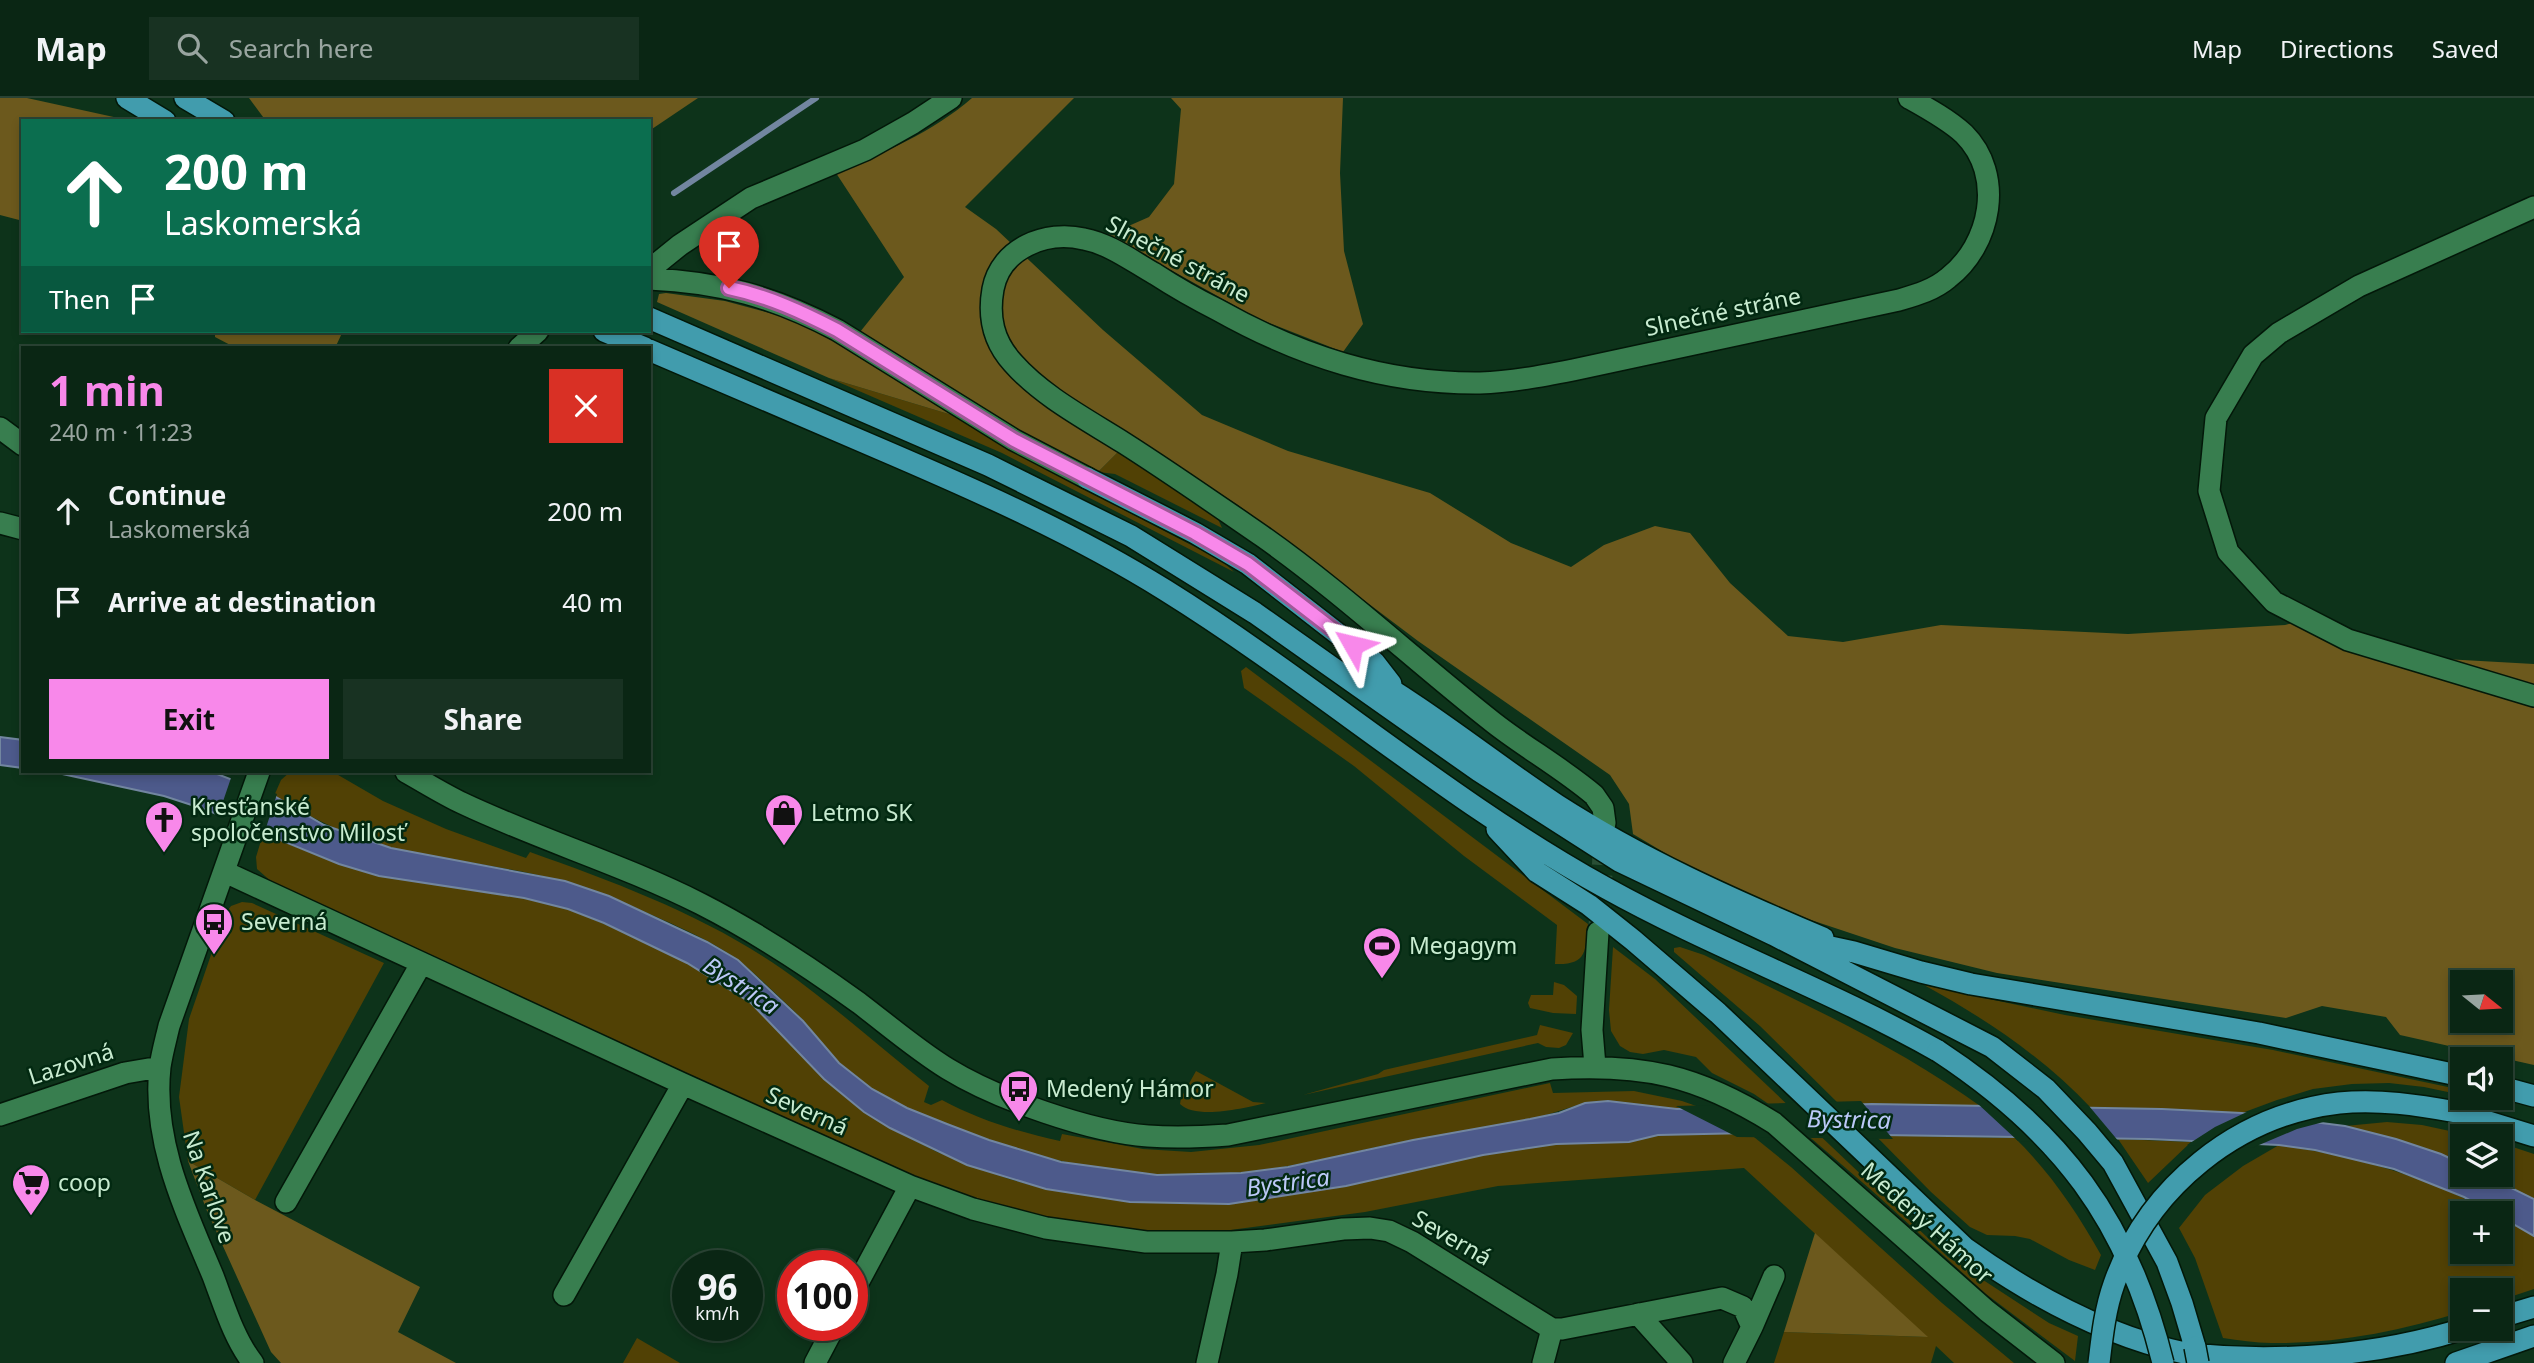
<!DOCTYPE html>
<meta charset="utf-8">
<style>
:root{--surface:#0a2614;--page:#183222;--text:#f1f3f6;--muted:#99a5a0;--line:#2a4334;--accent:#f888ea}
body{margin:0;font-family:"Noto Sans",sans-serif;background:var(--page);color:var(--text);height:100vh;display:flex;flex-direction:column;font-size:26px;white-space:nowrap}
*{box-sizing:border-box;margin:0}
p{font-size:23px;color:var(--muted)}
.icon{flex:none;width:38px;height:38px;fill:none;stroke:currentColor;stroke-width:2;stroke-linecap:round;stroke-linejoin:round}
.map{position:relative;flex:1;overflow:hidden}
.side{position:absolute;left:21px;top:248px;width:630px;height:427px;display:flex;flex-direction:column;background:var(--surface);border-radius:0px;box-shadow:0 4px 10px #0003,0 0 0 2px var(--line)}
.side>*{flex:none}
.banner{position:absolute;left:21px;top:21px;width:630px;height:214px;border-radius:0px;box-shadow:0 4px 10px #0003,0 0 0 2px var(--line);background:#0b6e4f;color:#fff;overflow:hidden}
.needle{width:46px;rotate:108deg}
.fabs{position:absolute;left:2450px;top:872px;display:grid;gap:14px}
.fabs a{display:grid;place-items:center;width:63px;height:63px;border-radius:0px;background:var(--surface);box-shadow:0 4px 10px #0003,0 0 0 2px var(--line);font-size:35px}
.speed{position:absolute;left:672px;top:1152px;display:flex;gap:14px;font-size:35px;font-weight:700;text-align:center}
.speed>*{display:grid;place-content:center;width:91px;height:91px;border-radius:50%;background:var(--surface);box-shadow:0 4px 10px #0003,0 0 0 2px var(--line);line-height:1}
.speed small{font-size:18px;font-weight:400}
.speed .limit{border:10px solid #d22;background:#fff;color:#111}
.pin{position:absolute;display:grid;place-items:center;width:60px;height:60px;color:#fff;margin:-72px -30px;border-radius:50% 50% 50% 0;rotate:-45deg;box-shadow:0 0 7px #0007}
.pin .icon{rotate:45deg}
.me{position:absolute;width:77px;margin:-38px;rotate:307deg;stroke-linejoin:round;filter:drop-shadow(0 0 5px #0008)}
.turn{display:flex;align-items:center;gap:24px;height:147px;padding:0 28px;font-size:32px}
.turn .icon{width:91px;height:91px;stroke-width:2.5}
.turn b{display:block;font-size:49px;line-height:60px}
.then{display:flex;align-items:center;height:66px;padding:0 28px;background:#0003;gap:14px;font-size:26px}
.round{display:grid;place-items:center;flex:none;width:74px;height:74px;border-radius:0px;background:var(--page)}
.head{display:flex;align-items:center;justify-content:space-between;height:119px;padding:0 28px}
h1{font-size:42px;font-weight:700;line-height:52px;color:var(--accent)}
.button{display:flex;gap:14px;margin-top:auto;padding:14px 28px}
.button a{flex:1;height:80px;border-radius:0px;background:var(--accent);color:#111;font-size:28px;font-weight:700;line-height:80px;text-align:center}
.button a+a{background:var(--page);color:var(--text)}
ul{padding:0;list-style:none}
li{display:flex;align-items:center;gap:21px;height:91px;padding:0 28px}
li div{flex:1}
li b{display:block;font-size:26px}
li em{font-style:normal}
header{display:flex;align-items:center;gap:42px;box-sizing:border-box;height:98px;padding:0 35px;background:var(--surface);border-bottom:2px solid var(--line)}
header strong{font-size:33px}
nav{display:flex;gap:38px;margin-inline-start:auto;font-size:24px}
.search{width:490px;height:63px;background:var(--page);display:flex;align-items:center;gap:18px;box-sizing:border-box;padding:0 24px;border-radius:0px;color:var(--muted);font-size:26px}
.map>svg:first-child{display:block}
.green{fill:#514105}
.forest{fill:#6c591d;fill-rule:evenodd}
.water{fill:#4d5a8b;stroke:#7286a0;stroke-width:2}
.pier{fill:#0d331a}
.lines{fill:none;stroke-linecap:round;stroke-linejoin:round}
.stream{stroke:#7286a0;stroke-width:6}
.minor-tunnel{stroke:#294f35;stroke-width:21;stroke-dasharray:21 10;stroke-linecap:butt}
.minor-casing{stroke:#031809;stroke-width:24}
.highway-casing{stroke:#031809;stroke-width:24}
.minor{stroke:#387e4f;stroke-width:21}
.highway{stroke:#419cad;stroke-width:21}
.highway-bridge-casing{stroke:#031809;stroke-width:24;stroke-linecap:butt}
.highway-bridge{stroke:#419cad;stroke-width:21}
.route-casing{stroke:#a15898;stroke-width:18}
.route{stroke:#f888ea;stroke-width:12}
.labels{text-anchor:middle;stroke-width:5;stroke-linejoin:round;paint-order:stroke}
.street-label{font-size:23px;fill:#c8ebd0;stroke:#022911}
.poi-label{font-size:23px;fill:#c8ebd0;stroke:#022911;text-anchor:start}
.water-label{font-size:24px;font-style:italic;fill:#bcc9f8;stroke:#022911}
</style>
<header>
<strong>Map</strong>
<div class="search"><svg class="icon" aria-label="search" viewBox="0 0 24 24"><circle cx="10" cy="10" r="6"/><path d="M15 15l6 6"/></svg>Search here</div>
<nav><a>Map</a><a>Directions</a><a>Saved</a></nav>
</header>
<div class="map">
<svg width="2534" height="1265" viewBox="0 0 2534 1265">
<rect width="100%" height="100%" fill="#0d331a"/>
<path class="green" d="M 829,280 L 952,317 L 1034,365 L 1222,463 L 1234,474 L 1002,355 Z
M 1119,353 L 1218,421 L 1222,430 L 1115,376 L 1098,374 Z
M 1246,569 L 1588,826 C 1585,853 1588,867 1555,866 L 1557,827 L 1464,758 L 1354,668 L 1244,590 L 1241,573 Z
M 290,674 L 333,674 L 383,703 L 446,731 L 526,760 L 530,754 C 617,785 706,818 782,871 C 832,906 881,950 929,988 L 924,1004 L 931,1007 L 942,1002 C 979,1022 1019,1034 1060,1043 L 1062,1036 L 1143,1051 L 1191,1054 L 1259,1047 L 1550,985 L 1553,995 L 1634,993 L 1682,1003 L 1702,1010 C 1684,1011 1666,1011 1648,1009 C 1627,1007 1607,1001 1586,1005 C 1569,1009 1552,1016 1535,1020 C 1494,1029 1454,1034 1413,1042 C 1357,1052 1303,1068 1246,1074 C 1131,1088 1014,1058 909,1011 C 884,1000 858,984 839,965 C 826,952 816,937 804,923 C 784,903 763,883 742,865 C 710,840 662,822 625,805 C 552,771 470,768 393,750 C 350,740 312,720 274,698 L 281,682 Z
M 263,736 L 339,766 L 379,778 L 524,800 L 568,811 L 638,840 L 687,865 L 751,905 L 824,981 L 864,1014 L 890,1030 L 937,1054 L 1009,1081 L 1046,1091 L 1181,1106 L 1228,1106 L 1346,1088 L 1483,1057 L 1556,1046 L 1629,1044 L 1658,1037 L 1749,1035 L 1791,1069 L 1942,1205 L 2014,1265 L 1954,1265 L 1936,1248 L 1931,1265 L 1774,1265 L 1784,1234 L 1927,1239 L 1744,1070 L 1498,1088 L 1365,1114 L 1185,1138 L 1093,1134 L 1011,1115 L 910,1078 L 273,785 L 257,771 L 256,759 Z
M 242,804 L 252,805 L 384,865 L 255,1102 L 188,1063 L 179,999 L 189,921 L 225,816 L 231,808 Z
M 1613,849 L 1655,881 L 1948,1159 L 2049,1225 L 2078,1238 L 2075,1263 L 1986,1196 L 1870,1091 L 1783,1016 L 1754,996 L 1712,975 L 1696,959 L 1664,952 L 1643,956 L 1630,954 L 1620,948 L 1611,933 L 1609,912 Z
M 1680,849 L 1704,857 C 1800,904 1896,947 1983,1010 L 1840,1007 L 1760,928 L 1674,854 L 1674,850 Z
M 1554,884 L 1564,887 L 1577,898 L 1576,916 L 1553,915 L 1530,910 L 1528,905 L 1531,897 L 1553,897 Z
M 1924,887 L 2065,917 L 2273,952 L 2462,992 L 2462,997 L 2424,989 L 2389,985 L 2352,986 L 2313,991 L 2277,1002 L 2242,1015 L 2162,1011 L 2092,1011 C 2043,959 1986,921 1924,887 Z
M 1540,927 L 1573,935 L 1566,947 L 1559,950 L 1546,949 L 1538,945 L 1303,997 L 1378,976 L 1384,972 L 1537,937 Z
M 1196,973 L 1253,1004 L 1266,1005 C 1245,1010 1196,1022 1180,1006 L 1181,1000 Z
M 2387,1024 L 2422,1027 L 2473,1038 L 2462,1038 L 2462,1066 C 2425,1048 2385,1038 2345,1028 Z
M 1875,1037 L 2015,1040 C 2050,1074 2077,1114 2101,1157 L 2095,1172 L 2069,1162 L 2030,1141 L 2015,1138 L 1987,1137 L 1970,1129 L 1931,1094 Z
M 2118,1041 L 2191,1044 L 2148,1085 Z
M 2501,1045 L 2534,1056 L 2534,1101 L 2483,1076 L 2501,1076 Z
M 2279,1047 C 2354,1058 2426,1078 2493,1115 L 2462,1115 L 2462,1153 L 2501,1153 L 2501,1119 L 2534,1138 L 2534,1191 L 2501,1202 L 2501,1192 L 2462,1192 L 2462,1214 C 2400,1233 2336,1246 2271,1245 C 2255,1245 2239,1242 2223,1240 L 2195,1160 L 2179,1130 L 2205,1097 L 2243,1068 Z
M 637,1240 L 680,1265 L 623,1265 Z"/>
<path class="forest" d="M 0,0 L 27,0 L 132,23 L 23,23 L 23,123 L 0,117 Z
M 249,0 L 698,0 L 649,33 L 649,23 L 266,23 Z
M 972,0 L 1074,0 L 965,109 L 996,131 L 1103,232 L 1202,317 L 1288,353 L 1430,395 L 1511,445 L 1571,469 L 1604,447 L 1655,428 L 1690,435 L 1730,485 L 1788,538 L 1843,544 L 1941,527 L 2128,536 L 2285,527 L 2307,521 L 2427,560 L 2534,566 L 2534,967 L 2400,937 L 2386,919 L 2322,908 L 2286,920 L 1997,875 L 1895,850 L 1808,821 L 1697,774 L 1633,736 L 1629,706 L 1610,677 L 1418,543 L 1238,407 L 1133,339 L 1098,374 L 1022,334 L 860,234 L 904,179 L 836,75 C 883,55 933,34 972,0 ZM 2462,884 L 2501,884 L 2501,922 L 2462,922 Z
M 1171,0 L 1343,0 L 1340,75 L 1344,153 L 1363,226 L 1343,254 L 1257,220 L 1108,137 L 1149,119 L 1174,86 L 1181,11 Z
M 666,195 L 725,203 L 788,220 L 835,243 L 952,317 L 829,280 L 657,204 L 659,196 Z
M 215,233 L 343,233 L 335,250 L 236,250 L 215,239 Z
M 188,1063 L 255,1102 L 420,1189 L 398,1234 L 456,1265 L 281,1265 L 271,1254 L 207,1113 Z
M 1815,1135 L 1928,1239 L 1784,1234 Z"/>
<path class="water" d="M 0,639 L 23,642 L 23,670 L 0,667 Z
M 53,674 L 212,674 L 274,698 L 324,727 L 391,750 L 565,783 L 609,798 L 707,844 L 738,862 L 803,923 L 839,965 L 872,991 L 907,1010 L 947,1026 L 989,1042 L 1061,1064 L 1157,1077 L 1241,1075 L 1288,1069 L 1413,1042 L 1530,1021 L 1559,1015 L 1585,1005 L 1608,1003 L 1677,1011 L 1872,1006 L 2162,1011 L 2242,1015 L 2345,1028 L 2396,1041 L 2441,1056 L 2462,1066 L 2462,1076 L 2483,1076 L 2534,1101 L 2534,1138 L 2501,1119 L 2501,1115 L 2493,1115 L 2464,1099 L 2394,1071 L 2315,1052 L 2279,1047 L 2149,1041 L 1749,1035 L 1658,1037 L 1629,1044 L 1556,1046 L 1483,1057 L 1346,1088 L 1229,1106 L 1130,1104 L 1046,1091 L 967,1067 L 890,1030 L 864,1014 L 824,981 L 751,905 L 687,865 L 604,825 L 568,811 L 524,800 L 379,778 L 339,766 L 207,712 L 164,698 Z"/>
<path class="pier" d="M 232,677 L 277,696 L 263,739 L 217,721 Z
M 1861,1003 L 1893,1041 L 1737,1039 L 1676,1008 Z
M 1978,1006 L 2089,1008 L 2120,1045 L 2018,1043 Z
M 2249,1013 L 2331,1022 L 2297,1031 L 2252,1050 L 2187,1047 L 2215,1029 Z"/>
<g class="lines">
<path class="stream" d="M 674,95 L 816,0"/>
<path class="minor-tunnel" d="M 1599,829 L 1604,739"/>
<defs>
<path id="minor" d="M 2534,109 L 2359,188 L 2279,235 L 2253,257 L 2216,320 L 2209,393 L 2228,454 L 2274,504 L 2348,542 L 2534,598
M 649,172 L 680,147 L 751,100 L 865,52 L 913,25 L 951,0
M 649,181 C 721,184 774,199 837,232 L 1014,342 L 1087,380
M 519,250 L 538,233
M 0,330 L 23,347
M 0,425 L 23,431
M 406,674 C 424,684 443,696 462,705 C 540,742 624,767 701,806 C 752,832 812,871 859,905 C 888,927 917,952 948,971 C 997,1001 1091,1034 1148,1038 C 1175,1040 1201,1039 1228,1037 L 1552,971 C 1642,965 1697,977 1774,1025 L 1987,1213 L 2054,1265
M 1605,725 L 1603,710 L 1594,697 C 1562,670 1526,650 1494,625 C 1416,564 1343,495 1262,438 C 1217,407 1171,375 1124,345 C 1086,321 1042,298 1013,265 C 993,243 988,219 993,191 C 1001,150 1046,132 1084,141 C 1110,146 1132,163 1155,176 C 1175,189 1196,201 1218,212 C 1300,258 1385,286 1480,285 C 1511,284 1542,278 1573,272 L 1899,202 C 1916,197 1934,192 1948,180 C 1991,147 2005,77 1964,36 C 1949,22 1927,10 1909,0
M 225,774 L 683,986 L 910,1088 L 973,1111 L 1046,1130 L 1146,1144 L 1232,1144 L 1265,1142 L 1343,1131 L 1370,1130 L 1389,1133 L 1412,1144 L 1552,1231 L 1562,1231 L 1722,1200 L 1743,1209 L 1752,1229 L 1734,1265
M 1595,968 L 1592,932 L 1598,834
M 0,1017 L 125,975 L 160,969
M 286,1104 L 421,866
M 852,1196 L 910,1088
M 564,1197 L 683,986
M 1638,1216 L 1682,1265
M 1752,1229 L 1774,1178
M 253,1265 C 234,1241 224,1207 213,1178 C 185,1111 152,1044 160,969 C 162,955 166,941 169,928 L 259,674
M 815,1265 L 835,1227
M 1207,1265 L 1227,1176 L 1232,1144
M 1543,1265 L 1552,1231"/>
<path id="highway" d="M 127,0 L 165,23
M 185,0 L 224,23
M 649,220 L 988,367 L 1131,438 L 1255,515 L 1479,673 L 1619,763 L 1774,837 L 1992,949 L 2046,991 L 2087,1034 L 2113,1065 L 2167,1164 L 2182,1205 L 2195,1249
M 604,233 L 645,250
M 649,252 C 726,285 803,318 880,351 C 978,393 1075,436 1165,492 C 1316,586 1450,704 1606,790 C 1714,850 1830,892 1938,953
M 1087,380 L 1195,435 L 1248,466 L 1374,564 L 1391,586
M 1355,570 C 1426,610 1489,662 1557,707 C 1641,761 1731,801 1823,840
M 1497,731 L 1537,774 L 1589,807 L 1633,842 L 1718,915 L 1965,1150 C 2032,1198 2107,1239 2189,1256 C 2279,1265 2379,1258 2466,1230
M 1803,843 L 1854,854 L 1921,874 L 1971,886 L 2259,935 L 2462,978
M 2501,989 L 2534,998
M 2456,1014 L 2534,1038
M 2501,1219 L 2534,1209
M 2456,1265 L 2534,1238"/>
</defs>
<use href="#minor" class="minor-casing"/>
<use href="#highway" class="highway-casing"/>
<use href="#minor" class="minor"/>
<use href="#highway" class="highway"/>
<defs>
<path id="highway-bridge" d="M 1938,953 C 2060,1033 2128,1122 2163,1265
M 2195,1249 L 2198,1265
M 2099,1265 C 2102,1239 2105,1211 2114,1186 C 2148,1089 2237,1017 2339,1005 C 2379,1001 2418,1007 2456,1014"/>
</defs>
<use href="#highway-bridge" class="highway-bridge-casing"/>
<use href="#highway-bridge" class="highway-bridge"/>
</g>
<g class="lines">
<defs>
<path id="route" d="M 729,190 C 768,198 802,214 837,232 L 1014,342 L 1195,435 L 1248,466 L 1353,547"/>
</defs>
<use href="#route" class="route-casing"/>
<use href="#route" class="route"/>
</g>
<defs>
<symbol id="shop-pin" viewBox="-11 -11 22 30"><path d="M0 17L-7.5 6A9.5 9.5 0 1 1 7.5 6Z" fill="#f888ea" stroke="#022911"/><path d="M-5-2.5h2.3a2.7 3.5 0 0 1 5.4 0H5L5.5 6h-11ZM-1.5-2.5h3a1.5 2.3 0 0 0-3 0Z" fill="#111"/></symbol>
<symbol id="church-pin" viewBox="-11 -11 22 30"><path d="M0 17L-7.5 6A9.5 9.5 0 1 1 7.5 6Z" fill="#f888ea" stroke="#022911"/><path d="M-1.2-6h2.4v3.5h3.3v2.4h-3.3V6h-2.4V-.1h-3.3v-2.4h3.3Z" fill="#111"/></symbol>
<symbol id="bus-pin" viewBox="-11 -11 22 30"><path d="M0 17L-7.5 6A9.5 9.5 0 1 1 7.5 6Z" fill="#f888ea" stroke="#022911"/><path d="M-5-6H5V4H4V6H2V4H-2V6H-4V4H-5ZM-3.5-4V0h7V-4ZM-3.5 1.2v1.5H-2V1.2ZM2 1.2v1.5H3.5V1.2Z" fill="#111"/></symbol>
<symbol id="stadium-pin" viewBox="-11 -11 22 30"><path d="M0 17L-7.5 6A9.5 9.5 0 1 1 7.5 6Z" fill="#f888ea" stroke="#022911"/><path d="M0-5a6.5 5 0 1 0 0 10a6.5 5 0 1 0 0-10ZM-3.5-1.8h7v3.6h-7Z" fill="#111"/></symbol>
<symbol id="supermarket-pin" viewBox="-11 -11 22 30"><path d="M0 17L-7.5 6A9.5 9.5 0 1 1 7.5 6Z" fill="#f888ea" stroke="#022911"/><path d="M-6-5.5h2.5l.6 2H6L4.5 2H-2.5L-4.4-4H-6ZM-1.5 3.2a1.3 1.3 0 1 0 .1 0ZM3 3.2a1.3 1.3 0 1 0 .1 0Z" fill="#111"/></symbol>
</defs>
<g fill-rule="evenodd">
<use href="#shop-pin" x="762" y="693" width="44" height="60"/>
<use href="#church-pin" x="142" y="700" width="44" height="60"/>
<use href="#bus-pin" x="192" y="802" width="44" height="60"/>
<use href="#stadium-pin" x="1360" y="826" width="44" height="60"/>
<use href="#bus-pin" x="997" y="969" width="44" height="60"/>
<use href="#supermarket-pin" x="9" y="1063" width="44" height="60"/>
</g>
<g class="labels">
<g class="street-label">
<text transform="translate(1178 161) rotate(28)" y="8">Slnečné stráne</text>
<text transform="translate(1723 214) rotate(-12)" y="8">Slnečné stráne</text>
<text transform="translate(71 966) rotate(-18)" y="8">Lazovná</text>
<text transform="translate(807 1013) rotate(24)" y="8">Severná</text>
<text transform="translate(209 1089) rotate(71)" y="8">Na Karlove</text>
<text transform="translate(1927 1125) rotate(42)" y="8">Medený Hámor</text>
<text transform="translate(1452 1140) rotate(30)" y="8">Severná</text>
</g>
<g class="poi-label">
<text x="191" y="717">Kresťanské<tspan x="191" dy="26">spoločenstvo Milosť</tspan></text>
<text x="811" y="723">Letmo SK</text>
<text x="241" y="832">Severná</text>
<text x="1409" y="856">Megagym</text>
<text x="1046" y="999">Medený Hámor</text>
<text x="58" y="1093">coop</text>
</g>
<g class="water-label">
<text transform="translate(741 888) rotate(33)" y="8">Bystrica</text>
<text transform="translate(1849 1022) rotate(1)" y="8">Bystrica</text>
<text transform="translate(1288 1085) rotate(-8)" y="8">Bystrica</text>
</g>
</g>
</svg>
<div class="fabs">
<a><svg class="needle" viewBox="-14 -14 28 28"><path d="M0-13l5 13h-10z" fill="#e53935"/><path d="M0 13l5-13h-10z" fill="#99a5a0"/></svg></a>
<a><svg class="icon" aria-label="sound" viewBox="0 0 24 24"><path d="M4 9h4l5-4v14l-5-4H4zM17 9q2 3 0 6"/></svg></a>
<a><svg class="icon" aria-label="layers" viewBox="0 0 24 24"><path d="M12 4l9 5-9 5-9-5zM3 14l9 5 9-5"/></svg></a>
<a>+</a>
<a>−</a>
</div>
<div class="speed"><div>96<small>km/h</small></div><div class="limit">100</div></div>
<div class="pin" style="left:729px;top:190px;background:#d93025"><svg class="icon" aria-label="arrive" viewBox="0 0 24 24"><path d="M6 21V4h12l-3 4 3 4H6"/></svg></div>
<svg class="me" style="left:1353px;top:547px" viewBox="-20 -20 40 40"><path d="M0-17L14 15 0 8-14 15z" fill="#f888ea" stroke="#fff" stroke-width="4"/></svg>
<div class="banner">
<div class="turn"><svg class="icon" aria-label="ahead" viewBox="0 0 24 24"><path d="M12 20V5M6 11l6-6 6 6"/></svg><div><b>200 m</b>Laskomerská</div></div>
<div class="then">Then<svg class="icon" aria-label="arrive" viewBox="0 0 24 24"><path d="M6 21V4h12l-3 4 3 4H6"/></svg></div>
</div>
<section class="side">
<div class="head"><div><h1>1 min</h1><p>240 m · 11:23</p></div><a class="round" style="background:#d93025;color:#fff"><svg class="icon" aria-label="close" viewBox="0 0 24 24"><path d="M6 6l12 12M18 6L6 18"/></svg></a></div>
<ul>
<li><svg class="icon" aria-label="ahead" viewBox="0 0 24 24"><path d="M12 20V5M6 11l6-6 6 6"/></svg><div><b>Continue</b><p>Laskomerská</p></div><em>200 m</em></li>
<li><svg class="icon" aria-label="arrive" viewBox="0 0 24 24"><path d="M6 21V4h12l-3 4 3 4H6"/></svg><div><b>Arrive at destination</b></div><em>40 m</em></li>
</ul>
<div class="button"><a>Exit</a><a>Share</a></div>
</section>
</div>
